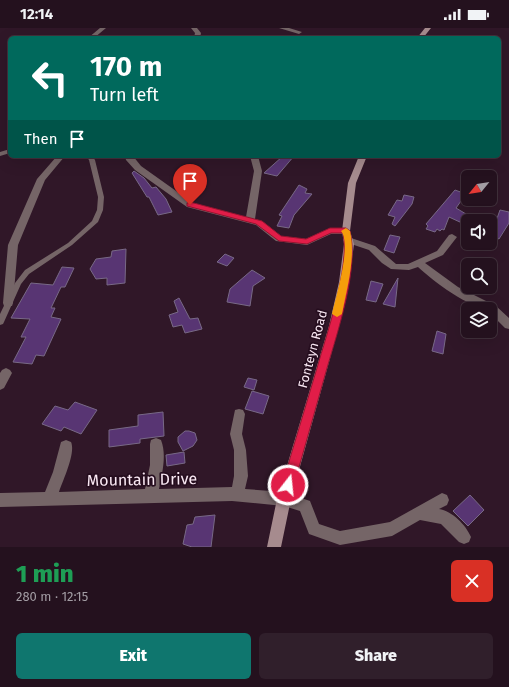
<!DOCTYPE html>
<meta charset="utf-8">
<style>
:root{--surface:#24111e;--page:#301f2b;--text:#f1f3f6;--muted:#a39da4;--line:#41313c;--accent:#0f766e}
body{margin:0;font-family:"Fira Sans",sans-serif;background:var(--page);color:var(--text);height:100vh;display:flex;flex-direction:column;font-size:15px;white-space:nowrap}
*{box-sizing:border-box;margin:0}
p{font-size:13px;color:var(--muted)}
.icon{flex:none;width:22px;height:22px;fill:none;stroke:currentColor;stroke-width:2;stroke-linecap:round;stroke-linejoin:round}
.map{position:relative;height:519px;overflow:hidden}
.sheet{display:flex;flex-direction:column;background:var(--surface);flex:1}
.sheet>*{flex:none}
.banner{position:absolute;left:8px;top:8px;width:493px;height:122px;border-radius:6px;box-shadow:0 4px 16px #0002,0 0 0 1px var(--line);background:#00695c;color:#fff;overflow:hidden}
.needle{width:26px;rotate:240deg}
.buttons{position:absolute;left:461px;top:142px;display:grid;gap:8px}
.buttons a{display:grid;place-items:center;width:36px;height:36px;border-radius:6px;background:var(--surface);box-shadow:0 4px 16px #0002,0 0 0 1px var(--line);font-size:20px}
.pin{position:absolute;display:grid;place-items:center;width:34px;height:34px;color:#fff;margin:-41px -17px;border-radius:50% 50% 50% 0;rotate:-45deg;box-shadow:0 0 4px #0007}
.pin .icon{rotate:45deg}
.me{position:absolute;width:44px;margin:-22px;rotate:16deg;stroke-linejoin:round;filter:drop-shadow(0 0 3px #0008)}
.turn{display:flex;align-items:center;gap:14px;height:84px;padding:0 16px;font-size:18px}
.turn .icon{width:52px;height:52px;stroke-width:2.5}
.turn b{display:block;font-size:28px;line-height:34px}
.then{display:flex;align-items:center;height:38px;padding:0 16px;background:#0003;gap:8px;font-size:15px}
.round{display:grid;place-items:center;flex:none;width:42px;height:42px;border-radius:6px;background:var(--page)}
.summary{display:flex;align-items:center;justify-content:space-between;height:68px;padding:0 16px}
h1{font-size:24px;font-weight:800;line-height:30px;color:#1e9e55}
.button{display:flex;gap:8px;margin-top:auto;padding:8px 16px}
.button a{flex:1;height:46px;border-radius:6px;background:var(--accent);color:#fff;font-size:16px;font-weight:800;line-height:46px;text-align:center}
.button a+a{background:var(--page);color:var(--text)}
.status{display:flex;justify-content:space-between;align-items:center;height:28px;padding:0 20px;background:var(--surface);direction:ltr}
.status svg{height:11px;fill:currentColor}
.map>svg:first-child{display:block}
.building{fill:#583573;stroke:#786986}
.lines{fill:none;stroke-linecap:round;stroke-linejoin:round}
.lane{fill:#756567;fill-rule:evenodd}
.street{fill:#756567;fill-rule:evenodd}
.secondary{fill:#a68b8e;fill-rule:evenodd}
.route{fill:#e11d48;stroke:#92132f}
.slow{fill:#f59e0b}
.labels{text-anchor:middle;stroke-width:3.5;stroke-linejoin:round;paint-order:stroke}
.street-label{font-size:13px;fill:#fae9f4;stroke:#260e1f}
.near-street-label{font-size:16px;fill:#fae9f4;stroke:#260e1f}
</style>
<div class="status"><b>12:14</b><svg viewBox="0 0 49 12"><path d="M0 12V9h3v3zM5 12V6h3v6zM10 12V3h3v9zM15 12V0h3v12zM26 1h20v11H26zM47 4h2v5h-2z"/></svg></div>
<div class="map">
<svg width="509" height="519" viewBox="0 0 509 519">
<rect width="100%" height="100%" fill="#301728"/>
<path class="building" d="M 283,128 L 294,128 L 277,148 L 264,145 Z
M 134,143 L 144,150 L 152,160 L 156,159 L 166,171 L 172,184 L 158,187 L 149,169 L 147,169 L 132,145 Z
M 299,157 L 307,161 L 305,165 L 312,166 L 294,187 L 289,200 L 277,198 L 282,188 L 279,187 Z
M 455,162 L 466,166 L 456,180 L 471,189 L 462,195 L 449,189 L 444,202 L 442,201 L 440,203 L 437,201 L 435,204 L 426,201 L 428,198 L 426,196 Z
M 404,167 L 414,169 L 412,176 L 395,198 L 392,196 L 395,189 L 388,187 L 397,172 L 402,173 Z
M 500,182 L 509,184 L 509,195 L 499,211 L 490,207 L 490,198 L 494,199 Z
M 390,207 L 400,209 L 394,225 L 384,222 Z
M 126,221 L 125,255 L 107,257 L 107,250 L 96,251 L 90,241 L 96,231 L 111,229 L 112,223 Z
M 225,226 L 234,230 L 227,238 L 217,234 Z
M 62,239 L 74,240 L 65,259 L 61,259 L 51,280 L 55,280 L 51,289 L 61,291 L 44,328 L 36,327 L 32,336 L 13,334 L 26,309 L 21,309 L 30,291 L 11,290 L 31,255 L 53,257 Z
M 252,242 L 265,250 L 253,258 L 250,278 L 227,274 L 230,261 Z
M 398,250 L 395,279 L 383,276 Z
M 371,253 L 383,256 L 376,274 L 366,272 Z
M 179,270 L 190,291 L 198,290 L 202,301 L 185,305 L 182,297 L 173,299 L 169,287 L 178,284 L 174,273 Z
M 437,303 L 446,306 L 443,326 L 432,323 Z
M 248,350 L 257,352 L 254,362 L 244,359 Z
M 252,363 L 269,368 L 263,386 L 245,381 Z
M 75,374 L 97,382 L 81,406 L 64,399 L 61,403 L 42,396 L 55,378 L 68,382 Z
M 163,384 L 164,408 L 140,411 L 140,415 L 109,419 L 109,402 L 138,398 L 138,387 Z
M 185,403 L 189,403 L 195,405 L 197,412 L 193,418 L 183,423 L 178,414 L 178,409 Z
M 184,424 L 185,435 L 167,438 L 166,427 Z
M 470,467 L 484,482 L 468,498 L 453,483 Z
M 215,487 L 211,519 L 192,519 L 183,516 L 187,497 L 193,496 L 195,489 Z"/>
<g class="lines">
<path class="lane" d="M 10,121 L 10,125 L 0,128 L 0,124 Z
M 86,128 L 92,128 L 95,132 L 104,169 L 103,182 L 98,194 L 72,217 L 29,246 L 21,256 L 4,294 L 3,296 L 0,297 L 0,286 L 15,255 L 25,242 L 68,215 L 92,193 L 97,182 L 98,169 L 89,132 Z"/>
<path class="street" d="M 100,0 L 106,0 L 94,10 L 88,10 Z
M 191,0 L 197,0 L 201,5 L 200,10 L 194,10 L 195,5 Z
M 279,0 L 289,0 L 302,4 L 299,6 Z
M 57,128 L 65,128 L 45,152 L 18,217 L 13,275 L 12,278 L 4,278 L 3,275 L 8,217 L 37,151 Z
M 125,128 L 133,128 L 141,138 L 193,175 L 246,189 L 254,143 L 250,128 L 258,128 L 262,143 L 255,191 L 262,193 L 281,208 L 306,211 L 330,200 L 346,200 L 350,203 L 346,206 L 331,206 L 307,217 L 276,213 L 256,197 L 187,179 L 135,142 L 126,132 Z
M 452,206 L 457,209 L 443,227 L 425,235 L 458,259 L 496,278 L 509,290 L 509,301 L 505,300 L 490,285 L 490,281 C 470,281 433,253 418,239 L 409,242 L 391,241 L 382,235 L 369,222 L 345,214 L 343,212 L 348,209 L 375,218 L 396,236 L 408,236 L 437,223 L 449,207 Z
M 6,340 L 10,342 L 12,345 L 4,360 L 0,362 L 0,345 L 2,342 Z
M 239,381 L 243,382 L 245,386 L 242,406 L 246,422 L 248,448 L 245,461 L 284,464 L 310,473 L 319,496 L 340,503 L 390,494 L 442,465 L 447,467 L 449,472 L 447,477 L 439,481 C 452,483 466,497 471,509 L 469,514 L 464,516 L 459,514 L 441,496 L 420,492 L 392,508 L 340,517 L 309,506 L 300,483 L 284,478 L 232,473 L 0,479 L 0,465 L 45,464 L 53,444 L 61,414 L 66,412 L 71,414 C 76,425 63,452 59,464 L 145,461 L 150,437 L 150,416 L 151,412 L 156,410 L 161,412 C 167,427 162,446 159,461 L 232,459 L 234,448 L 234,422 L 230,406 L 235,382 Z"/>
<path class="secondary" d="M 425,0 L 431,0 L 423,10 L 417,10 Z
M 359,128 L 367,128 L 356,155 L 350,203 L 354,216 L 349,254 L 339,298 L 291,471 L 281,519 L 267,519 L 277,471 L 329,298 L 339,254 L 344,216 L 342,203 L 348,155 Z"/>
</g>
<path class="route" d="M 190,174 L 262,193 L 281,208 L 306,211 L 330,200 L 346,200 L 350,203 C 359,241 338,302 327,340 C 316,379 305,418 294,457 L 293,461 L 288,463 L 284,461 L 282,457 C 294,418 305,379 317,340 C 327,305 350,239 343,205 L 331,205 L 307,216 L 279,213 L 256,196 L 187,178 L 187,175 Z"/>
<path class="slow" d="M 346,200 L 350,203 C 356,230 347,259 342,286 L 337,289 L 332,286 C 336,269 352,216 341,203 Z"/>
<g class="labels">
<g class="street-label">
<text transform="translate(312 321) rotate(-75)" y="5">Fonteyn Road</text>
</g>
<g class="near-street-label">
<text transform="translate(142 451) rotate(-1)" y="6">Mountain Drive</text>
</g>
</g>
</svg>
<div class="buttons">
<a><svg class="needle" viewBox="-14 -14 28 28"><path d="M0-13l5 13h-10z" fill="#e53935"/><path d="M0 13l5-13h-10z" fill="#a39da4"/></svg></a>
<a><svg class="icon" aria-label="sound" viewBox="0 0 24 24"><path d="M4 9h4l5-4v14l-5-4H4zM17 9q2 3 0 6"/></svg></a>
<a><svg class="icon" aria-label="search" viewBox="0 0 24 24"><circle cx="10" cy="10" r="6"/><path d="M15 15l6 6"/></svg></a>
<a><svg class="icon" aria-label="layers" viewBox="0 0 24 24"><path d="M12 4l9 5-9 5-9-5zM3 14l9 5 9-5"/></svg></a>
</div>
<div class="pin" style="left:190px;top:177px;background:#d93025"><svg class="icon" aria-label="arrive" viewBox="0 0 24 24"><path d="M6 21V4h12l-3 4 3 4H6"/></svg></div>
<svg class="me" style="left:288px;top:457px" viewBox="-20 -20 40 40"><circle r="17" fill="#e11d48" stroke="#fff" stroke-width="3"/><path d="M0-11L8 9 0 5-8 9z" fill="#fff"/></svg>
<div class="banner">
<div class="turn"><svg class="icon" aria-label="left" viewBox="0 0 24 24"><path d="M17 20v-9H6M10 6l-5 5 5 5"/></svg><div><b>170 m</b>Turn left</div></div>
<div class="then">Then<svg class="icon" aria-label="arrive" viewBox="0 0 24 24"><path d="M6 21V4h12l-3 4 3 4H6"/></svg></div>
</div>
</div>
<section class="sheet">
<div class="summary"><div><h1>1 min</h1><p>280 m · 12:15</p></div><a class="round" style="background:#d93025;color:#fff"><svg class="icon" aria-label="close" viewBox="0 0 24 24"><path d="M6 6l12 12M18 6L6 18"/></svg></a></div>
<div class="button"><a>Exit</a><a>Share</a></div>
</section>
